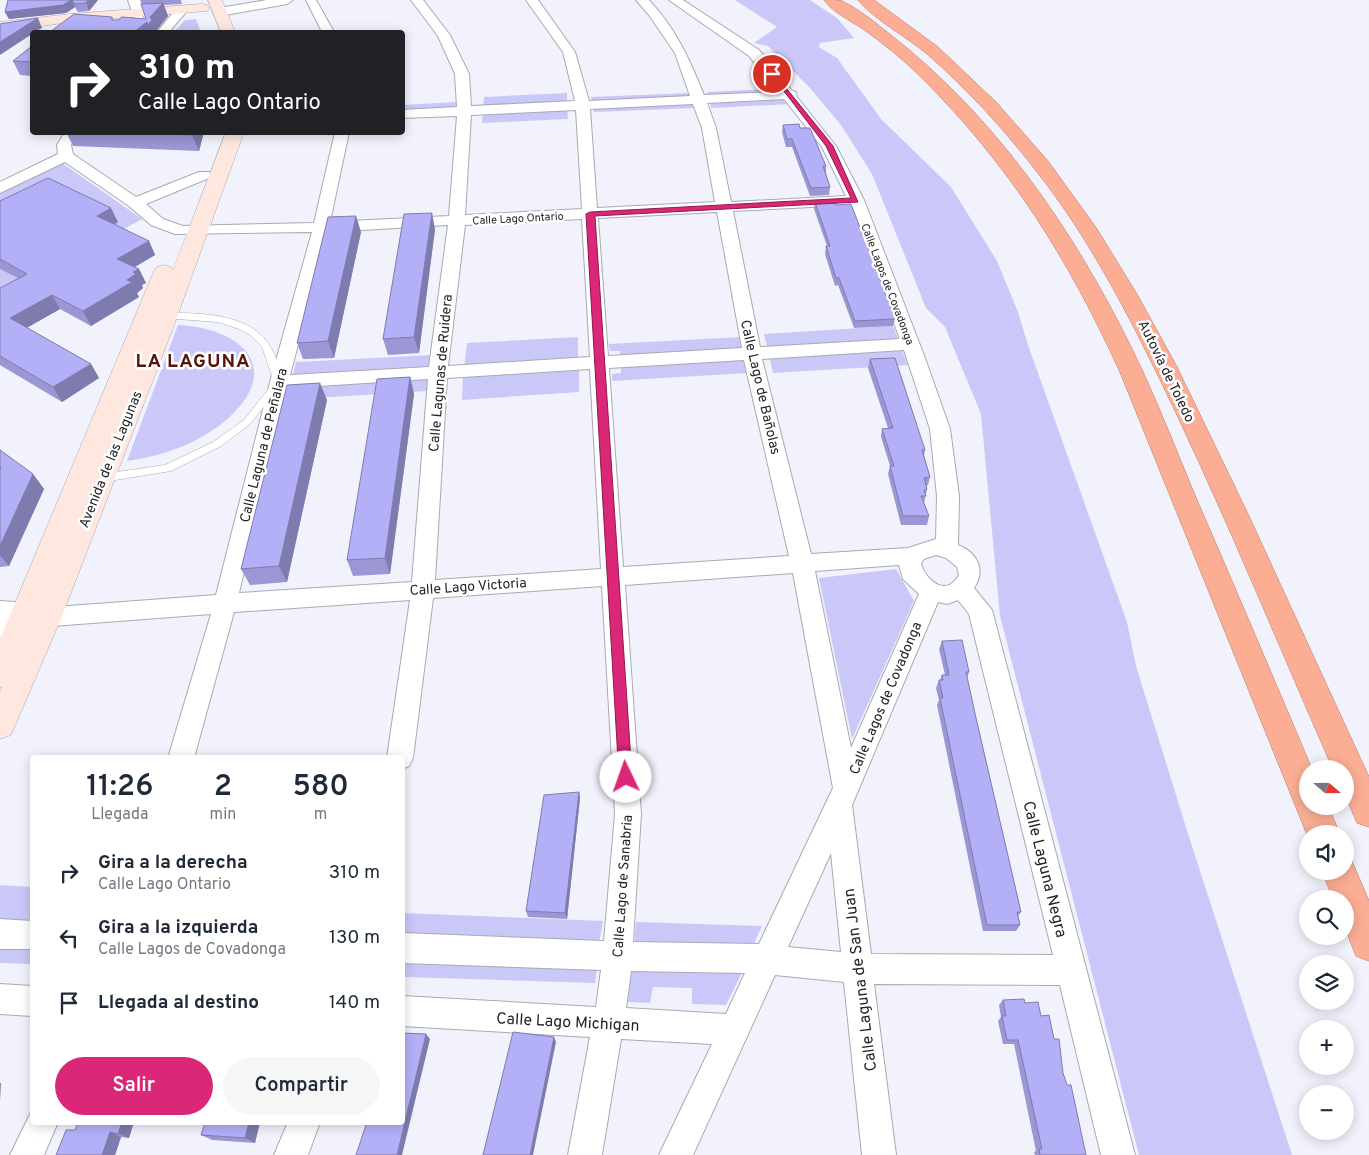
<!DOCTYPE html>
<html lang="es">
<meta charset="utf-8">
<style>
:root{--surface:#fff;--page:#f6f6f7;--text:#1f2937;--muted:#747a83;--accent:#db2777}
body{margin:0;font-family:Overpass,sans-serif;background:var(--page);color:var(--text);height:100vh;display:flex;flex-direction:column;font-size:19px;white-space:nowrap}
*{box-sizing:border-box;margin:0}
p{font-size:16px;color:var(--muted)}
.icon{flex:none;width:28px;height:28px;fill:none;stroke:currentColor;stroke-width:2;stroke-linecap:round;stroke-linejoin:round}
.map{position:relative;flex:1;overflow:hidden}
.side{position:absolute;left:30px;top:755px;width:375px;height:370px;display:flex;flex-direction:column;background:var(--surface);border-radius:5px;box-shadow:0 2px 12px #0003}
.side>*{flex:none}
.hud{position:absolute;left:30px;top:30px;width:375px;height:105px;border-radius:5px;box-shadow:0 2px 12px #0003;background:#202124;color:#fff;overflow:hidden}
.needle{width:32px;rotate:110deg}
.buttons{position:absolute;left:1299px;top:760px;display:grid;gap:10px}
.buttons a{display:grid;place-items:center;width:55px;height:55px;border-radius:50%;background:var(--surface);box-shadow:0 2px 12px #0003;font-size:25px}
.pin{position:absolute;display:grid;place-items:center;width:42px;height:42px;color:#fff;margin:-21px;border:2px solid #fff;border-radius:50%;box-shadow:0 1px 5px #0007}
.me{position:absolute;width:55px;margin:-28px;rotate:357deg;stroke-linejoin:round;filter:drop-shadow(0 0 4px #0008)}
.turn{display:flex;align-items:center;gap:18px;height:105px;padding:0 25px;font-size:22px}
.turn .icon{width:65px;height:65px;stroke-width:2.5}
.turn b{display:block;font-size:35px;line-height:42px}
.eta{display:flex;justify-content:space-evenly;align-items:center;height:85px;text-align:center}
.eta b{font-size:30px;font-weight:600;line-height:35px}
.primary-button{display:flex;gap:10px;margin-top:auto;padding:10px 25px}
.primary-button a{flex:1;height:58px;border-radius:30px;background:var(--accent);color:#fff;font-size:20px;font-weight:600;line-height:58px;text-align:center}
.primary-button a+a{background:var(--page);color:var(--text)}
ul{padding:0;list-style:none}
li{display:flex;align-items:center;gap:15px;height:65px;padding:0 25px}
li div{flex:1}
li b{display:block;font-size:19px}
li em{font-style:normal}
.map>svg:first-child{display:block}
.green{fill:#cac8f8}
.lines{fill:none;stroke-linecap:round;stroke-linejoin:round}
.lane-casing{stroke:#a9a9b4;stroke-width:1}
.street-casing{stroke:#a9a9b4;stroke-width:2}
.secondary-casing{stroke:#a9a9b4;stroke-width:1}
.highway-casing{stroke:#b07e6e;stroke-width:1}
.lane{fill:#fff;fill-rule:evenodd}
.street{fill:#fff;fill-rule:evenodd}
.secondary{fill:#fee7df;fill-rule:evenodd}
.highway{fill:#fbae94;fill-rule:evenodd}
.wall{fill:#9b97d5}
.shaded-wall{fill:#7e7bae}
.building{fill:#b4b0f8;stroke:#7e7bae}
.route{fill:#db2777;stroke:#8e194d}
.labels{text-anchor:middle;stroke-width:5;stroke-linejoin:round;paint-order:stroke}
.far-street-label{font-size:11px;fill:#242428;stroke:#fff}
.street-label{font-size:14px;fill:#242428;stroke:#fff}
.near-street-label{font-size:16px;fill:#242428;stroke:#fff}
.district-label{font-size:19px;font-weight:bold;letter-spacing:1px;fill:#57140a;stroke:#fff}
</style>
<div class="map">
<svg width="1369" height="1155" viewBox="0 0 1369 1155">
<rect width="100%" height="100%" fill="#f2f2fd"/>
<path class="green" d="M 735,0 L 810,0 L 837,18 L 854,38 L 820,43 L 819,47 L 837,58 L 881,119 L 951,187 L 997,261 L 1018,312 L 1028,345 L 1127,622 L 1136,666 L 1189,837 L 1292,1155 L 1139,1155 L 1000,616 L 981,414 L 945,327 L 926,308 L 872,174 L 841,125 L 810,88 L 768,46 L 754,43 L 777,27 Z
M 196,19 L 201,32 L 174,32 L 185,20 Z
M 770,89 L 774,94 L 708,98 L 707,92 Z
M 567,93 L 567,104 L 483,108 L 484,97 Z
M 689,93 L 692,98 L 593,103 L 591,97 Z
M 784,97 L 790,104 L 711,108 L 710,101 Z
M 456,102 L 456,108 L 403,111 L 403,105 Z
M 694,102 L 695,108 L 594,112 L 593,106 Z
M 567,107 L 568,119 L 482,123 L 483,111 Z
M 62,163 L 142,219 L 0,297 L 0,191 Z
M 178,325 C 242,328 286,369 225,421 C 197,444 163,456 127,461 Z
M 893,326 L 900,343 L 768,351 L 764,334 Z
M 578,337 L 578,362 L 464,368 L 467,343 Z
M 741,337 L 744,352 L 621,360 L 620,351 L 610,351 L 609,344 Z
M 901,348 L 908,365 L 773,373 L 769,355 Z
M 433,355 L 431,370 L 292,379 L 296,362 Z
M 746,357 L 748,373 L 612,381 L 612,374 L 621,373 L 621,365 Z
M 579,367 L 579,392 L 462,400 L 463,375 Z
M 430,375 L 428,391 L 298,399 L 302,383 Z
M 896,569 L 914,601 L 852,739 L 819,578 Z
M 0,885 L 32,887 L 32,928 L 0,927 Z
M 403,913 L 603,921 L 599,943 L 403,939 Z
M 636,922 L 762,926 L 750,952 L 634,948 Z
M 0,939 L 32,941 L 32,964 L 0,963 Z
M 403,954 L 598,960 L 595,983 L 403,977 Z
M 632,962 L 746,965 L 726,1005 L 692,1004 L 692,988 L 653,987 L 650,1003 L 628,1002 Z"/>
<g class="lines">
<defs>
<path id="lane" d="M 167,313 C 201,313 250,313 270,346 C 277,357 280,370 284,382 L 250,424 L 221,446 L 171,471 L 103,482 L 99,481 L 98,478 L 99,475 L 103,474 L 165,465 L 213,442 L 244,420 L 274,382 L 262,347 L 250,335 L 239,329 L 218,322 L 164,318 L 163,316 Z"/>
<path id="street" d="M 128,0 L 140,0 L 144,15 L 142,18 L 134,18 Z
M 267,0 L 293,0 L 287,4 L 220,16 L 214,12 L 220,8 Z
M 306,0 L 316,0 L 334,32 L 322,32 Z
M 411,0 L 423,0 L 450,35 L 469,74 L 471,106 L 575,101 L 563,52 L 526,0 L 538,0 L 575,52 L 589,101 L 690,96 L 675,53 L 649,15 L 636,0 L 649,0 C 676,29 689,58 704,95 L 778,92 L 749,56 L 669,0 L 683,0 L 759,50 L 792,91 L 796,92 L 797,97 L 836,146 L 864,200 L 925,358 L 950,429 L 959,496 L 958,545 C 978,553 986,570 974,588 L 992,610 L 1135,1155 L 1101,1155 L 1060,985 L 874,984 L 896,1155 L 862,1155 L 844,982 L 775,975 L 693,1155 L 659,1155 L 712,1044 L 621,1039 L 602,1155 L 568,1155 L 590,1037 L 402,1026 L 402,996 L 596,1007 L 601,970 L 402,963 L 402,933 L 604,941 L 615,814 L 602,586 L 433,598 L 413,758 L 409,766 L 402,769 L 402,758 L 387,758 L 410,600 L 234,612 L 194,758 L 168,758 L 211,614 L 26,628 L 0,638 L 0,601 L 15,602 L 29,609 L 216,595 L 270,382 L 312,232 L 175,234 L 151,225 L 129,206 L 65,162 L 0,193 L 0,182 L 58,154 L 57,145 L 65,132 L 79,132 L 71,145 L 73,154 L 136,197 L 199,172 L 209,172 L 212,175 L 209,178 L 146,204 L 163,219 L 183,226 L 314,223 L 335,132 L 349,132 L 330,222 L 449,216 L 457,116 L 402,118 L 402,110 L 457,107 L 455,74 L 438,36 ZM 784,99 L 822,147 L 846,196 L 731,202 L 716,128 L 707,103 ZM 693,104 L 702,128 L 715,202 L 597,208 L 590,109 ZM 576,110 L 582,209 L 465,215 L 471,115 ZM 850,205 L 900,339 L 760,347 L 733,211 ZM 717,212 L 742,348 L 608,356 L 598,218 ZM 582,219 L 590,357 L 448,366 L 465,225 ZM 448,225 L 429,367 L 290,375 L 328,232 ZM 904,350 L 930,429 L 937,496 L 936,539 L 908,548 L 811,554 L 762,359 ZM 744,360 L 789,556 L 623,567 L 609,368 ZM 590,369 L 601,569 L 435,580 L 447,378 ZM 428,379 L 412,582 L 239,593 L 287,388 ZM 936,555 L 946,558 L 957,567 L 959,575 C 957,578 954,582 951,584 C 938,592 923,574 921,563 L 924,559 ZM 899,565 L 903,579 L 919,594 L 851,748 L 815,571 ZM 793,573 L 833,788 L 759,944 L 633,942 L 641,814 L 625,585 ZM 958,600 L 969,614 L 1053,955 L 871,954 L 852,805 L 938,602 L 947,604 ZM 831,853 L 841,952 L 788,947 ZM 631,971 L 745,973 L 726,1014 L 626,1008 Z
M 181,7 L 187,11 L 169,32 L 157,32 L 177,8 Z
M 0,919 L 32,921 L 32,949 L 0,949 Z
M 0,984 L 32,986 L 32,1016 L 0,1014 Z
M 32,1110 L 32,1122 L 58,1122 L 44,1155 L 10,1155 Z
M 288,1122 L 320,1122 L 308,1155 L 274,1155 Z"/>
<path id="secondary" d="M 208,0 L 222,0 L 235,32 L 221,32 Z
M 202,4 L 207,5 L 209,8 L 207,11 L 70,22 L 0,32 L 0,22 L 70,14 Z
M 226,132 L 244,132 L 173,328 L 62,616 L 11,735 L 0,739 L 0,692 L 2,687 L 0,687 L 0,639 L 154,271 L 157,267 L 164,265 L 171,267 L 173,270 Z"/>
<path id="highway" d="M 824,0 C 829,0 837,0 842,1 C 862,10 889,34 907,48 C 1010,134 1086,250 1143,372 C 1161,411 1177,452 1194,493 C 1234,585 1273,677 1312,769 L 1308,769 L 1308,806 L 1328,806 L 1340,834 L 1308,834 L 1308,837 L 1120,372 C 1068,258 1010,166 922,78 C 904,60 884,44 863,29 C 851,21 832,12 824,0 Z
M 858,0 L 874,0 L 938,47 L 996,102 L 1048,161 L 1097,229 L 1138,296 L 1177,367 L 1248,514 L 1369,777 L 1369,827 L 1357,823 L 1345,795 L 1345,769 L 1333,769 C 1281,651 1232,531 1177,415 C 1136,329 1093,242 1034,168 C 1002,127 966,88 927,54 C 907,37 873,19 858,0 Z
M 1345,857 L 1351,859 L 1369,901 L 1369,961 L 1356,956 L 1345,928 L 1345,899 L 1333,899 L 1322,871 L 1345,871 Z"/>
</defs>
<use href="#lane" class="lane-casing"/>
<use href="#street" class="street-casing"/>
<use href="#secondary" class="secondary-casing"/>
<use href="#highway" class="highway-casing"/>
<use href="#lane" class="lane"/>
<use href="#street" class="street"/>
<use href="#secondary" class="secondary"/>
<use href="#highway" class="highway"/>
</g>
<path class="wall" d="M 8,0 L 98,0 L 89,11 L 78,12 L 75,7 L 66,13 L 9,19 L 5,12 Z
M 141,0 L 181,0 L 182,4 L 164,5 L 168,16 L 156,31 L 50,32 L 112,17 L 113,20 L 146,19 Z
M 32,46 L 32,76 L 20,75 L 13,61 Z
M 783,125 L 800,128 L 826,166 L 826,173 L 830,187 L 829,195 L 810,196 L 792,147 L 786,147 L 782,132 Z
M 66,132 L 204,132 L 199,151 L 73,146 Z
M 0,201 L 118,222 L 114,225 L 149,241 L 155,255 L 135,267 L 139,269 L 146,283 L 142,285 L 143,288 L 137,293 L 139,297 L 91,326 L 60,309 L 27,328 L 91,364 L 99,378 L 62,402 L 0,365 L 0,288 L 18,278 L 0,269 Z
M 815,202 L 836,205 L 895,319 L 893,326 L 854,328 L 838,285 L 835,286 L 825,254 L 826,246 L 827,246 L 814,209 Z
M 435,229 L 419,353 L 388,355 L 383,339 Z
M 361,232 L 334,358 L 303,359 L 297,343 Z
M 870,359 L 925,450 L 924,456 L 930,477 L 928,485 L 926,486 L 927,489 L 924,503 L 929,516 L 927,525 L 901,525 L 888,474 L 890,466 L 881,437 L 882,429 L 888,428 L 868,368 Z
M 410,377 L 414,394 L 390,574 L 353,576 L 347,560 Z
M 327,400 L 287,582 L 250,585 L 241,569 Z
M 0,450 L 33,474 L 44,489 L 9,566 L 0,567 Z
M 942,641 L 969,672 L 967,678 L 976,718 L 1021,912 L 1018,916 L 1020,925 L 1016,931 L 983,931 L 937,705 L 939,700 L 936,688 L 939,680 L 940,680 L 942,675 L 945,675 L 939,649 Z
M 579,792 L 580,798 L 567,919 L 528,917 L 526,911 Z
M 1003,1000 L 1025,1003 L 1041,1016 L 1063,1073 L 1086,1155 L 1035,1155 L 1034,1152 L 1036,1151 L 1014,1044 L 1003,1044 L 998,1021 L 1001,1017 L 999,1005 Z
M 134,1122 L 129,1138 L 121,1137 L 115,1155 L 56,1155 L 75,1130 Z
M 260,1122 L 255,1143 L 212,1140 L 201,1135 Z"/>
<path class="shaded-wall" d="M 72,0 L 75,7 L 66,13 L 9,19 L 5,12 Z
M 88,0 L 98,0 L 89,11 L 86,3 Z
M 163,3 L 168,16 L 156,31 L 156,32 L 134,32 L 150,17 Z
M 38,18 L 42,28 L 35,32 L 32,32 L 32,34 L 0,55 L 0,42 Z
M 193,132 L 204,132 L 199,151 L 192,135 Z
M 111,208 L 118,222 L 104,230 L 97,216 Z
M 432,213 L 435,229 L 419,353 L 414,337 Z
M 356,216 L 361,232 L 334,358 L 328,341 Z
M 149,241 L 155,255 L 124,273 L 117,259 Z
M 139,269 L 146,283 L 142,285 L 143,288 L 137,293 L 139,297 L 91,326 L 83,311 L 127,280 L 133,272 Z
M 52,295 L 60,309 L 19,332 L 10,318 Z
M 91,364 L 99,378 L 62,402 L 53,387 Z
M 410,377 L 414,394 L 390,574 L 385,558 Z
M 320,383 L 327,400 L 287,582 L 279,566 Z
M 33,474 L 44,489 L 9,566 L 0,555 L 0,546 Z
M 579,792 L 580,798 L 567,919 L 565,913 Z
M 426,1034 L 430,1039 L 402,1155 L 397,1155 Z
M 554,1037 L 556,1042 L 533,1155 L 530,1155 Z
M 0,1083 L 1,1083 L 0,1101 Z
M 122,1122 L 134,1122 L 129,1138 L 118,1134 Z
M 249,1122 L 260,1122 L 255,1143 L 245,1138 Z
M 110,1132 L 121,1137 L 115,1155 L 102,1155 Z"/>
<path class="building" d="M 8,0 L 71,0 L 63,5 L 5,12 Z
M 72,0 L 88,0 L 86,3 L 75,4 Z
M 163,3 L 150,17 L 152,20 L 148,25 L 147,22 L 134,32 L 50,32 L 74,14 L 112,17 L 112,20 L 118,20 L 122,17 L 146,19 L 141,4 Z
M 38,18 L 0,42 L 0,24 Z
M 32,46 L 32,62 L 13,61 Z
M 799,124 L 800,128 L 810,128 L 826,166 L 823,166 L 830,187 L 811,188 L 792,139 L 787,139 L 783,125 Z
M 119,132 L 193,132 L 192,135 Z
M 48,178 L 111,208 L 97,216 L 149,241 L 117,259 L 139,269 L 133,272 L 136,274 L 127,280 L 132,282 L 83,311 L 52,295 L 10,318 L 91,364 L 53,387 L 0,356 L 0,288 L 27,274 L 0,259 L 0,201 Z
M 834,201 L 836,205 L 851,204 L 895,319 L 855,321 L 839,278 L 836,278 L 826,246 L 830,246 L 815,202 Z
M 432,213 L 414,337 L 383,339 L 404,214 Z
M 356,216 L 328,341 L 297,343 L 328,217 Z
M 895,358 L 925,450 L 922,450 L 930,477 L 924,478 L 927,489 L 924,490 L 926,496 L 921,496 L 929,516 L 903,516 L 890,466 L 894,466 L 882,429 L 893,428 L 870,359 Z
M 410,377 L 385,558 L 347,560 L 377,379 Z
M 320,383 L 279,566 L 241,569 L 287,385 Z
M 0,450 L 33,474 L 0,546 L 0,470 L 1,467 L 0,468 Z
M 962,640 L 969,672 L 966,672 L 976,718 L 1021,912 L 1017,912 L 1020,925 L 987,925 L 940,698 L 943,698 L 939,680 L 943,680 L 942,675 L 949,675 L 942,641 Z
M 579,792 L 565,913 L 526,911 L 544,795 Z
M 1024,999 L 1025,1003 L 1038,1002 L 1041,1016 L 1049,1015 L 1054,1039 L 1059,1039 L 1063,1073 L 1067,1085 L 1071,1085 L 1086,1155 L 1040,1155 L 1039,1149 L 1042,1149 L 1018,1040 L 1007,1040 L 1002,1016 L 1006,1016 L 1003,1000 Z
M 513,1032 L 554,1037 L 530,1155 L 483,1155 Z
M 402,1033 L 426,1034 L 397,1155 L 356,1155 L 367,1122 L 402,1122 Z
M 78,1122 L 122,1122 L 118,1134 L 110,1132 L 102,1155 L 56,1155 L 66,1130 L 75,1130 Z
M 205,1122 L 249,1122 L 245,1138 L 201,1135 Z"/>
<path class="route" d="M 770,73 L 774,73 L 833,146 L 858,202 L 595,216 L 632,777 L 630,782 L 626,783 L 621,782 L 619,777 L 586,214 L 590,212 L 851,198 L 826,146 Z"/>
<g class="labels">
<g class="far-street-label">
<text transform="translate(518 218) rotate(-3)" y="4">Calle Lago Ontario</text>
<text transform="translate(888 284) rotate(69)" y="4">Calle Lagos de Covadonga</text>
</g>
<g class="street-label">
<text transform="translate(1167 371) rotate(64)" y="5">Autovía de Toledo</text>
<text transform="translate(440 373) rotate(-85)" y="5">Calle Lagunas de Ruidera</text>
<text transform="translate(761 387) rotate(77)" y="5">Calle Lago de Bañolas</text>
<text transform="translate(263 445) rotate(-76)" y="5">Calle Laguna de Peñalara</text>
<text transform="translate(110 459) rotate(-68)" y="5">Avenida de las Lagunas</text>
<text transform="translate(468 586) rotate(-4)" y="5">Calle Lago Victoria</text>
<text transform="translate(885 698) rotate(-67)" y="5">Calle Lagos de Covadonga</text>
<text transform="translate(622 886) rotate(-86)" y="5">Calle Lago de Sanabria</text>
</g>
<g class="near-street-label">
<text transform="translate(1046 869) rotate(76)" y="6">Calle Laguna Negra</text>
<text transform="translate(859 980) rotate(-97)" y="6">Calle Laguna de San Juan</text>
<text transform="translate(568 1021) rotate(3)" y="6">Calle Lago Michigan</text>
</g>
<g class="district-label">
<text x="193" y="367">LA LAGUNA</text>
</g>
</g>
</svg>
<div class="buttons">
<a><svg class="needle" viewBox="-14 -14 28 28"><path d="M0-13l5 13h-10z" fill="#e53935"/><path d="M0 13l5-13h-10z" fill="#747a83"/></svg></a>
<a><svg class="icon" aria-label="sound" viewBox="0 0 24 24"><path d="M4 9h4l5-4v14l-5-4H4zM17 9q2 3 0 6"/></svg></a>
<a><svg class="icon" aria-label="search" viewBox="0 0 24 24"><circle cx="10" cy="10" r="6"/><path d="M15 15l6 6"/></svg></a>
<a><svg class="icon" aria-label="layers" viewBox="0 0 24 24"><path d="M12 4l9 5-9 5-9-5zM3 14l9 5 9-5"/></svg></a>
<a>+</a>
<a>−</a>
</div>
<div class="pin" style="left:772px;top:74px;background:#d93025"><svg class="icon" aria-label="arrive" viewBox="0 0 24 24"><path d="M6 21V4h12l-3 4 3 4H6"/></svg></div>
<svg class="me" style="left:626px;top:777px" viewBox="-20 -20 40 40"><circle r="19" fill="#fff"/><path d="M0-13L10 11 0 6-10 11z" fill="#db2777"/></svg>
<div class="hud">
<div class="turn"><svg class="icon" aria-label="right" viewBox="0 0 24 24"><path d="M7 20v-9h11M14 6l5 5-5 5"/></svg><div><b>310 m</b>Calle Lago Ontario</div></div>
</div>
<section class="side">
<div class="eta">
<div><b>11:26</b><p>Llegada</p></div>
<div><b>2</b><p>min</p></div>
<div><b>580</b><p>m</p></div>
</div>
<ul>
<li><svg class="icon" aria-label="right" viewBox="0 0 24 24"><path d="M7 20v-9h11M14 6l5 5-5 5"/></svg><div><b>Gira a la derecha</b><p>Calle Lago Ontario</p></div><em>310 m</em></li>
<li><svg class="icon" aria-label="left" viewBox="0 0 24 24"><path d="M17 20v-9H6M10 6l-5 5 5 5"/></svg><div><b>Gira a la izquierda</b><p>Calle Lagos de Covadonga</p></div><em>130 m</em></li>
<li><svg class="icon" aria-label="arrive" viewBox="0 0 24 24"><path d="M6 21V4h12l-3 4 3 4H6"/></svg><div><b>Llegada al destino</b></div><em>140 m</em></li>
</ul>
<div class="primary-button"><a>Salir</a><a>Compartir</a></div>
</section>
</div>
